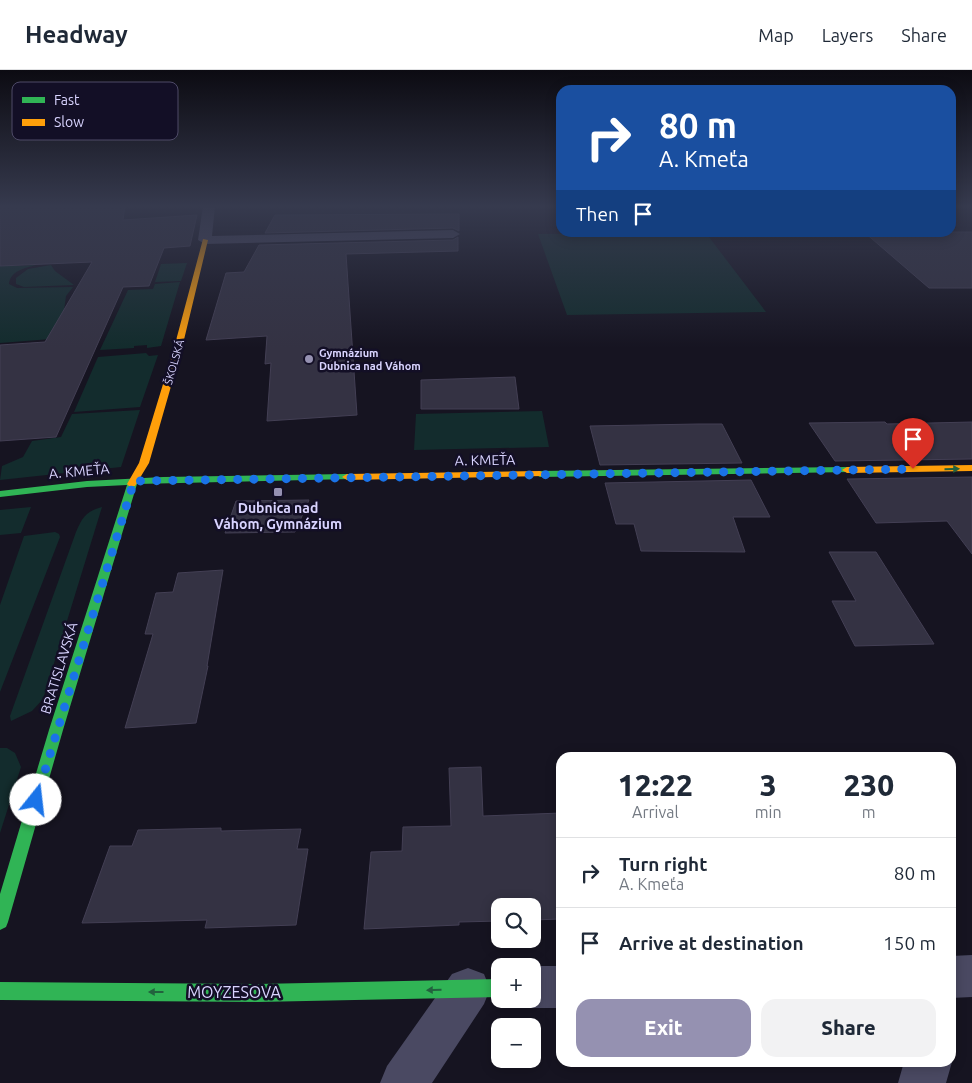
<!DOCTYPE html>
<meta charset="utf-8">
<style>
:root{--surface:#fff;--page:#f2f2f3;--text:#1f2937;--muted:#747a83;--line:#e0e1e3;--accent:#9591b1}
body{margin:0;font-family:Ubuntu,sans-serif;background:var(--page);color:var(--text);height:100vh;display:flex;flex-direction:column;font-size:19px;white-space:nowrap}
*{box-sizing:border-box;margin:0}
p{font-size:16px;color:var(--muted)}
.icon{flex:none;width:28px;height:28px;fill:none;stroke:currentColor;stroke-width:2;stroke-linecap:round;stroke-linejoin:round}
.map{position:relative;flex:1;overflow:hidden}
.sheet{position:absolute;left:556px;top:682px;width:400px;height:315px;display:flex;flex-direction:column;background:var(--surface);border-radius:15px;box-shadow:0 2px 12px #0003}
.sheet>*{flex:none}
.top-card{position:absolute;left:556px;top:15px;width:400px;height:152px;border-radius:15px;box-shadow:0 2px 12px #0003;background:#1a4fa0;color:#fff;overflow:hidden}
.fabs{position:absolute;left:491px;top:828px;display:grid;gap:10px}
.fabs a{display:grid;place-items:center;width:50px;height:50px;border-radius:10px;background:var(--surface);box-shadow:0 2px 12px #0003;font-size:25px}
.pin{position:absolute;display:grid;place-items:center;width:42px;height:42px;color:#fff;margin:-51px -21px;border-radius:50% 50% 50% 0;rotate:-45deg;box-shadow:0 0 5px #0007}
.pin .icon{rotate:45deg}
.me{position:absolute;width:55px;margin:-28px;rotate:16deg;stroke-linejoin:round;filter:drop-shadow(0 0 4px #0008)}
.turn{display:flex;align-items:center;gap:18px;height:105px;padding:0 20px;font-size:22px}
.turn .icon{width:65px;height:65px;stroke-width:2.5}
.turn b{display:block;font-size:35px;line-height:42px}
.then{display:flex;align-items:center;height:48px;padding:0 20px;background:#0003;gap:10px;font-size:19px}
.eta{display:flex;justify-content:space-evenly;align-items:center;height:85px;text-align:center}
.eta b{font-size:30px;font-weight:800;line-height:35px}
.primary-button{display:flex;gap:10px;margin-top:auto;padding:10px 20px}
.primary-button a{flex:1;height:58px;border-radius:15px;background:var(--accent);color:#fff;font-size:20px;font-weight:800;line-height:58px;text-align:center}
.primary-button a+a{background:var(--page);color:var(--text)}
ul{padding:0;list-style:none}
li{display:flex;align-items:center;gap:15px;height:70px;padding:0 20px;border-top:1px solid var(--line)}
li div{flex:1}
li b{display:block;font-size:19px}
li em{font-style:normal}
header{display:flex;align-items:center;gap:30px;box-sizing:border-box;height:70px;padding:0 25px;background:var(--surface);border-bottom:1px solid var(--line)}
header strong{font-size:24px}
nav{display:flex;gap:28px;margin-inline-start:auto;font-size:18px}
.map>svg:first-child{display:block}
.green{fill:#132c2d}
.building{fill:#343243;stroke:#433f54}
.lines{fill:none;stroke-linecap:round;stroke-linejoin:round}
.street{fill:#4a4962;fill-rule:evenodd}
.fast{fill:#30b455;fill-rule:evenodd}
.slow{fill:#ff9f0a;fill-rule:evenodd}
.oneway{fill:#22623e}
.route{stroke:#1a73e8;stroke-width:9;stroke-dasharray:0 16.2}
.poi-dot{fill:#9591b1;stroke:#130f26;stroke-width:2}
.labels{text-anchor:middle;stroke-width:5;stroke-linejoin:round;paint-order:stroke}
.far-poi-label{font-size:11px;font-weight:bold;fill:#d9d4ff;stroke:#130f26;text-anchor:start}
.far-street-label{font-size:11px;fill:#d9d4ff;stroke:#130f26}
.street-label{font-size:14px;fill:#d9d4ff;stroke:#130f26}
.poi-label{font-size:14px;font-weight:bold;fill:#d9d4ff;stroke:#130f26}
.near-street-label{font-size:16px;fill:#d9d4ff;stroke:#130f26}
.key{fill:#130f26;stroke:#4e4a67;stroke-width:1}
.key-label{font-size:14px;fill:#d9d4ff}
</style>
<header>
<strong>Headway</strong>
<nav><a>Map</a><a>Layers</a><a>Share</a></nav>
</header>
<div class="map">
<svg width="972" height="1013" viewBox="0 0 972 1013">
<rect width="100%" height="100%" fill="#161421"/>
<path class="green" d="M 706,163 L 766,242 L 567,245 L 538,164 Z
M 0,179 L 14,196 L 36,195 C 25,198 10,201 9,214 L 17,218 L 73,217 L 66,226 L 63,247 L 51,269 L 0,273 Z
M 187,193 L 181,211 L 155,212 L 161,194 Z
M 51,195 L 55,201 L 74,215 L 24,217 L 16,214 L 16,208 L 28,199 Z
M 180,212 L 161,276 L 147,278 L 147,275 L 134,276 L 134,278 L 100,280 L 128,220 L 153,219 L 155,214 Z
M 146,283 L 149,286 L 158,285 L 140,337 L 74,342 L 98,287 Z
M 140,340 L 121,397 L 0,410 L 2,396 L 23,387 L 32,371 L 61,367 L 72,344 Z
M 542,341 L 549,377 L 414,380 L 416,344 Z
M 31,437 L 21,463 L 0,465 L 0,440 Z
M 102,437 L 43,629 L 32,641 L 11,651 L 10,646 L 76,462 C 82,448 86,441 102,437 Z
M 55,462 L 59,464 L 60,467 L 0,622 L 0,535 L 24,466 Z
M 0,678 L 7,678 L 15,683 L 21,697 L 0,763 Z"/>
<path class="building" d="M 0,136 L 125,136 L 123,150 L 197,145 L 190,176 L 164,178 L 149,216 L 123,217 L 56,367 L 0,371 L 0,275 L 45,272 L 92,192 L 0,196 Z
M 459,144 L 459,161 L 453,158 L 265,163 L 275,145 Z
M 864,162 L 972,162 L 972,218 L 929,218 Z
M 458,167 L 458,181 L 346,184 L 357,345 L 267,351 L 271,293 L 265,294 L 267,266 L 206,270 L 226,203 L 244,202 L 259,175 L 453,170 Z
M 515,307 L 519,339 L 421,339 L 421,310 Z
M 885,352 L 887,354 L 972,352 L 972,389 L 835,391 L 809,353 Z
M 698,354 L 722,354 L 742,393 L 600,395 L 590,356 Z
M 972,407 L 972,484 L 947,451 L 876,453 L 847,409 Z
M 751,410 L 770,447 L 733,447 L 745,482 L 641,481 L 634,454 L 616,454 L 605,413 Z
M 309,430 L 295,462 L 225,463 L 236,431 Z
M 829,482 L 876,482 L 934,574 L 855,576 L 832,531 L 856,531 Z
M 223,500 L 207,596 L 208,596 L 196,653 L 125,658 L 153,564 L 145,564 L 156,523 L 173,522 L 178,503 Z
M 481,697 L 483,746 L 561,743 L 561,849 L 532,850 L 532,836 L 500,836 L 500,851 L 459,852 L 459,855 L 364,859 L 371,782 L 402,781 L 403,757 L 451,756 L 449,698 Z
M 221,758 L 221,761 L 301,759 L 297,779 L 308,779 L 296,855 L 205,858 L 207,850 L 82,853 L 110,776 L 132,776 L 138,760 Z"/>
<g class="lines">
<path class="street" d="M 203,136 L 215,136 L 212,166 L 453,160 L 460,164 L 453,168 L 205,174 L 198,170 Z
M 972,885 L 972,927 L 951,928 L 951,886 Z
M 531,896 L 561,896 L 561,938 L 532,938 L 516,932 L 515,929 L 532,929 L 532,896 Z
M 468,898 L 484,904 L 490,919 L 484,934 L 432,1013 L 380,1013 L 387,996 L 452,904 Z
M 904,992 L 951,991 L 952,992 L 946,1013 L 898,1013 Z"/>
<path class="fast" d="M 847,397 L 852,400 L 850,402 L 540,407 L 535,404 L 540,401 Z
M 347,404 L 350,405 L 352,407 L 350,409 L 137,414 L 63,660 L 8,852 L 6,857 L 0,860 L 0,824 L 49,660 L 127,415 L 87,417 L 0,427 L 0,421 L 87,411 L 163,407 Z
M 500,909 L 500,927 L 258,932 L 0,930 L 0,912 L 258,914 Z"/>
<path class="slow" d="M 203,169 L 208,170 L 182,278 L 149,393 L 135,416 L 129,416 L 127,414 L 139,393 L 174,278 Z
M 972,395 L 972,401 L 847,403 L 842,400 L 847,397 Z
M 540,401 L 545,404 L 543,406 L 347,410 L 342,407 L 347,404 Z"/>
</g>
<defs><path id="oneway-solid" d="M-6-.8H1V-3.2L6.5 0L1 3.2V.8H-6Z" transform="scale(1.25)"/></defs>
<g class="oneway">
<use href="#oneway-solid" transform="translate(952 399) rotate(-1)"/>
<use href="#oneway-solid" transform="translate(434 920) rotate(179)"/>
<use href="#oneway-solid" transform="translate(156 922) rotate(-180)"/>
</g>
<linearGradient id="sky" x2="0" y2="1"><stop stop-color="#0c0b12"/><stop offset="0.49" stop-color="#363a4e"/><stop offset="1" stop-color="#363a4e" stop-opacity="0"/></linearGradient>
<rect width="972" height="278" fill="url(#sky)"/>
<g class="lines">
<path class="route" d="M 36,730 L 134,411 L 913,399"/>
</g>
<g class="poi-dot">
<circle cx="309" cy="289" r="5"/>
<rect x="273" y="417" width="10" height="10" rx="2.5"/>
</g>
<g class="labels">
<g class="far-poi-label">
<text x="319" y="287">Gymnázium<tspan x="319" dy="13">Dubnica nad Váhom</tspan></text>
</g>
<g class="far-street-label">
<text transform="translate(174 292) rotate(-74)" y="4">ŠKOLSKÁ</text>
</g>
<g class="street-label">
<text transform="translate(485 390) rotate(-1)" y="5">A. KMEŤA</text>
<text transform="translate(79 401) rotate(-5)" y="5">A. KMEŤA</text>
<text transform="translate(59 598) rotate(-73)" y="5">BRATISLAVSKÁ</text>
</g>
<g class="poi-label">
<text x="278" y="443">Dubnica nad<tspan x="278" dy="16">Váhom, Gymnázium</tspan></text>
</g>
<g class="near-street-label">
<text x="234" y="928">MOYZESOVA</text>
</g>
</g>
<rect x="12" y="12" width="166" height="58" rx="8" class="key"/>
<rect x="22" y="27" width="23" height="6" fill="#30b455"/>
<rect x="22" y="49" width="23" height="7" fill="#ff9f0a"/>
<g class="key-label">
<text x="54" y="35">Fast</text>
<text x="54" y="57">Slow</text>
</g>
</svg>
<div class="fabs">
<a><svg class="icon" aria-label="search" viewBox="0 0 24 24"><circle cx="10" cy="10" r="6"/><path d="M15 15l6 6"/></svg></a>
<a>+</a>
<a>−</a>
</div>
<div class="pin" style="left:913px;top:399px;background:#d93025"><svg class="icon" aria-label="arrive" viewBox="0 0 24 24"><path d="M6 21V4h12l-3 4 3 4H6"/></svg></div>
<svg class="me" style="left:36px;top:730px" viewBox="-20 -20 40 40"><circle r="19" fill="#fff"/><path d="M0-13L10 11 0 6-10 11z" fill="#1a73e8"/></svg>
<div class="top-card">
<div class="turn"><svg class="icon" aria-label="right" viewBox="0 0 24 24"><path d="M7 20v-9h11M14 6l5 5-5 5"/></svg><div><b>80 m</b>A. Kmeťa</div></div>
<div class="then">Then<svg class="icon" aria-label="arrive" viewBox="0 0 24 24"><path d="M6 21V4h12l-3 4 3 4H6"/></svg></div>
</div>
<section class="sheet">
<div class="eta">
<div><b>12:22</b><p>Arrival</p></div>
<div><b>3</b><p>min</p></div>
<div><b>230</b><p>m</p></div>
</div>
<ul>
<li><svg class="icon" aria-label="right" viewBox="0 0 24 24"><path d="M7 20v-9h11M14 6l5 5-5 5"/></svg><div><b>Turn right</b><p>A. Kmeťa</p></div><em>80 m</em></li>
<li><svg class="icon" aria-label="arrive" viewBox="0 0 24 24"><path d="M6 21V4h12l-3 4 3 4H6"/></svg><div><b>Arrive at destination</b></div><em>150 m</em></li>
</ul>
<div class="primary-button"><a>Exit</a><a>Share</a></div>
</section>
</div>
